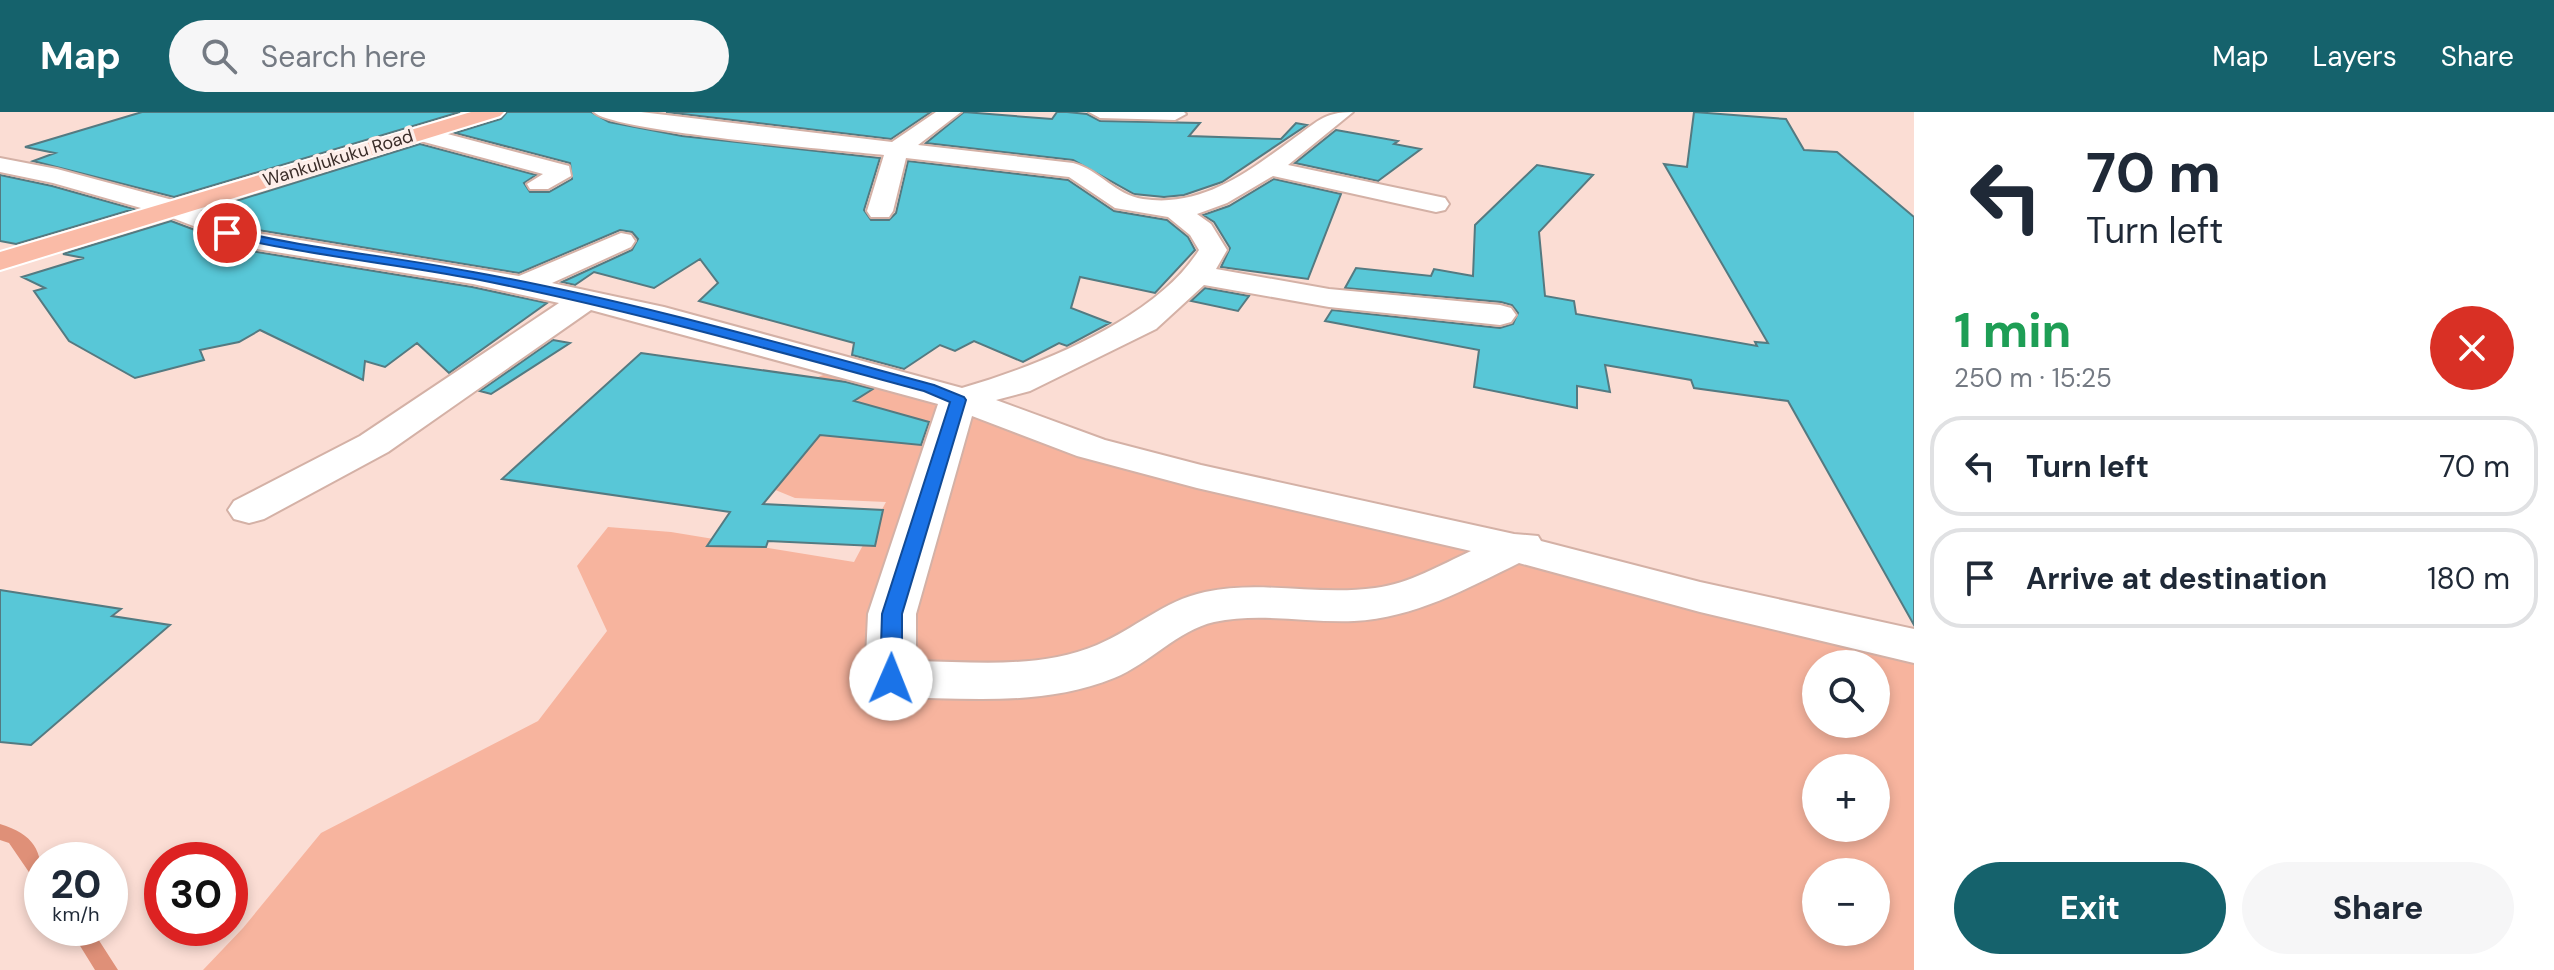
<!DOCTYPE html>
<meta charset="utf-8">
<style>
:root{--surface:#fff;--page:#f6f6f7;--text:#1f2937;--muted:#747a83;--line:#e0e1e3;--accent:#15626c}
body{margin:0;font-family:"DM Sans",sans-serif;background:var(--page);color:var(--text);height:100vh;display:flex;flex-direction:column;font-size:30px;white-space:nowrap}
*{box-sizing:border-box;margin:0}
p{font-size:26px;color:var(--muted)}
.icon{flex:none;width:44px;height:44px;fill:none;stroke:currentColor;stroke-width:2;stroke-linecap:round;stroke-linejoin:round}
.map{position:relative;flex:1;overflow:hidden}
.sheet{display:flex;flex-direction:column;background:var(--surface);width:640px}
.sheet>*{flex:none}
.top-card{background:#fff;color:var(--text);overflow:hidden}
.controls{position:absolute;left:1802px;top:538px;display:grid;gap:16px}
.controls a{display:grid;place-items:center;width:88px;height:88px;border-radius:50%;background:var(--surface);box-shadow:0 4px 12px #0003;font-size:40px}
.speed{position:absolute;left:24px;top:730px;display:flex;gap:16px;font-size:40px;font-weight:700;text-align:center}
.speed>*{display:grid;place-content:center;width:104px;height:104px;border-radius:50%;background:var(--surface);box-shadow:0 4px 12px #0003;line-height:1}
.speed small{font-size:20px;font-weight:400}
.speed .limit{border:12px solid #d22;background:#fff;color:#111}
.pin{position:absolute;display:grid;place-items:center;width:68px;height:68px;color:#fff;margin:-34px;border:4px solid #fff;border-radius:50%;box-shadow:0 2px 8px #0007}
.me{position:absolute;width:88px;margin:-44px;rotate:1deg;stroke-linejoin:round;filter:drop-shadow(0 0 6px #0008)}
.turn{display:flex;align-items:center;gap:28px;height:168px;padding:0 40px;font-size:36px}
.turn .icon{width:104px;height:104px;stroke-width:2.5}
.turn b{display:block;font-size:56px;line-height:68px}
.round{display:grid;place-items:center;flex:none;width:84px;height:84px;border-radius:42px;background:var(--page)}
.headline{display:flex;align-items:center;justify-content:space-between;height:136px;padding:0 40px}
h1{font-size:48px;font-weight:800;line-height:60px;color:#1e9e55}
.button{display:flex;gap:16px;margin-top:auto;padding:16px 40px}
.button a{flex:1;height:92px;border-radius:48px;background:var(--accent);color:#fff;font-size:32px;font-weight:800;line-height:92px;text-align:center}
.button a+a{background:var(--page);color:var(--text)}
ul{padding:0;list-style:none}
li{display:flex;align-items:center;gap:24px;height:100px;margin:0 16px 12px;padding:0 24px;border:4px solid var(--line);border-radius:32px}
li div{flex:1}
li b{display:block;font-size:30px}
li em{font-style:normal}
header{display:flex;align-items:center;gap:48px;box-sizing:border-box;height:112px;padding:0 40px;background:var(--accent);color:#fff}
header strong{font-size:38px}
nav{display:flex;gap:44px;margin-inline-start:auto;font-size:28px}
.search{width:560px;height:72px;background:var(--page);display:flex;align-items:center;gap:20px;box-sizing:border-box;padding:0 28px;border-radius:44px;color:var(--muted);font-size:30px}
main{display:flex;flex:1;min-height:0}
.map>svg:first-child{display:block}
.green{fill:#f7b49e;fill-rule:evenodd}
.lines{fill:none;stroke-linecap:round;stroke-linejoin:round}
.stream{fill:#df9078;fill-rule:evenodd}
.building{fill:#58c7d7;stroke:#547a81;stroke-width:2}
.minor-casing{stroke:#d4b1a6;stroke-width:4}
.major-casing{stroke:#fff;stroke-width:4}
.minor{fill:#fff;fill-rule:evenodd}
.major{fill:#fabba7;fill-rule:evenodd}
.route{fill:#1a73e8;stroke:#114b97;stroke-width:2}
.labels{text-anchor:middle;stroke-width:7;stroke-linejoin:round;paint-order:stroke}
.far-street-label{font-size:18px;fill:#3a2c28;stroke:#fdeeea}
</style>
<header>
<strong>Map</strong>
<div class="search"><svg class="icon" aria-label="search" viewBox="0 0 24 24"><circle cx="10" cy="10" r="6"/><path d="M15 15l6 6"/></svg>Search here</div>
<nav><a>Map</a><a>Layers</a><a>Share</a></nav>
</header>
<main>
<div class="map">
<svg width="1914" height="858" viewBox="0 0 1914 858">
<rect width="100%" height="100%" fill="#fbddd4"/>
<path class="green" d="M 831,260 L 875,270 L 1081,345 L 1914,539 L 1914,858 L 203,858 L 243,816 L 321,721 L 538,609 L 607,519 L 577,454 L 608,415 L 671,420 L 854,450 L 886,390 L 795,386 L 751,368 L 805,270 ZM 1816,552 L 1876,552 L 1876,612 L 1816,612 ZM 1816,656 L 1876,656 L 1876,716 L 1816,716 ZM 1816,760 L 1876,760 L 1876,820 L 1816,820 Z"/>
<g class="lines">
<path class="stream" d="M 0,712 C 34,723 42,737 42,772 L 35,769 L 9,731 L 0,728 Z
M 69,816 L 91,816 L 118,858 L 95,858 Z"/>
</g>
<path class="building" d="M 142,0 L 460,0 L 174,85 L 33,49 L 55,41 L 25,35 Z
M 507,0 L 591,0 L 609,10 L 682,24 L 880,46 L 864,98 L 871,108 L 889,108 L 896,101 L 908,49 L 1068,68 L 1114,99 L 1167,108 L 1188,125 L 1195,138 L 1155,181 L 1080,165 L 1071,196 L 1110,211 L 1067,234 L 1059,231 L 1023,250 L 974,229 L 955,239 L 940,233 L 904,257 L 852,243 L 854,231 L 699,189 L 718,171 L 700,147 L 654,176 L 594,160 L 575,173 L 562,170 L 632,138 L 638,127 L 632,120 L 620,118 L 519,161 L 258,118 L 207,98 L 420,32 L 536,63 L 524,71 L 530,80 L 549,80 L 572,67 L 570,51 L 455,21 L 501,7 Z
M 666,0 L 931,0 L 891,27 Z
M 964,0 L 1052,7 L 1057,0 L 1067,0 L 1087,2 L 1100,9 L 1200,11 L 1189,24 L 1281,27 L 1296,11 L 1307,13 L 1222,70 L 1184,83 L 1164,85 L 1134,82 L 1073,48 L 926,31 Z
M 1694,0 L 1786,7 L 1804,38 L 1837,40 L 1914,105 L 1914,513 L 1788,289 L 1694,276 L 1691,268 L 1605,253 L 1610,280 L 1577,274 L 1577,296 L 1474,275 L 1479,238 L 1325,209 L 1332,198 L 1500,216 L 1513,212 L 1518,201 L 1512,193 L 1501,190 L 1345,176 L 1356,156 L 1431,164 L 1434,157 L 1473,164 L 1475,113 L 1537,53 L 1593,63 L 1539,120 L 1545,184 L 1574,189 L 1576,202 L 1757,234 L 1755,230 L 1768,231 L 1664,52 L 1687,55 Z
M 1336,18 L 1398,29 L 1394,32 L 1421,37 L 1378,69 L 1295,51 Z
M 0,63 L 52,74 L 134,97 L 16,132 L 0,129 Z
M 1274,67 L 1341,82 L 1308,167 L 1221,155 L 1230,136 L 1214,110 L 1203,103 L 1229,94 Z
M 171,109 L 251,139 L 472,175 L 547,191 L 449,261 L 417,231 L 385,255 L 365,249 L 363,268 L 260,218 L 239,230 L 200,238 L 204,248 L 135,266 L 69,229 L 34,179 L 45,176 L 22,165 L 84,146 L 63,142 Z
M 1205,176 L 1249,184 L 1238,199 L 1191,189 Z
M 553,228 L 570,231 L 491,282 L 480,279 Z
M 641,241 L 846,270 L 873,277 L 854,289 L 929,310 L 921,333 L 820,323 L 763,392 L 883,398 L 875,434 L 768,429 L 766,435 L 707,434 L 730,400 L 502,367 Z
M 0,478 L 121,497 L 112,504 L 170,513 L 31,633 L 0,630 Z"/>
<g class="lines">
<defs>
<path id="minor" d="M 594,0 L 641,0 L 892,30 L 936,0 L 961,0 L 918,33 L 1073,51 C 1100,58 1115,83 1143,87 C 1202,96 1248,60 1293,27 C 1316,11 1323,0 1353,0 L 1288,53 L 1445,86 L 1449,92 L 1445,98 L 1436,100 L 1273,64 L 1227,91 L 1197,102 L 1211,112 L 1227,138 L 1216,157 L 1329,177 L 1500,193 L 1511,196 L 1516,203 L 1511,210 L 1500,213 L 1329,195 L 1204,173 L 1156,217 L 1030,279 L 996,288 L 1105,328 L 1201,353 L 1514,422 L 1538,424 L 1541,429 L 1700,470 L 1914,517 L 1914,551 L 1700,500 L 1519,451 C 1466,477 1414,506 1354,509 C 1308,511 1260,500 1214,510 C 1178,518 1149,552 1114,566 C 1043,595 965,586 891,585 L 873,580 L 865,567 L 868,502 L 938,292 L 591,198 L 388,340 L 264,407 L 249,411 L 234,407 L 228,398 L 234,389 L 360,324 L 559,191 L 473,172 L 251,136 L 162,102 L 53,71 L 0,60 L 0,46 L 57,57 L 180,90 L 257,121 L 519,164 L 621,121 L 631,123 L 635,129 L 631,135 L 552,171 L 664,195 L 962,276 C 1038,254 1156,207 1199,138 L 1190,123 L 1168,105 L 1115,96 L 1069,65 L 906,46 L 893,99 L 889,105 L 871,105 L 867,99 L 884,43 C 844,39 610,19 594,0 ZM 972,304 L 1077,344 L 1197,376 L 1471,439 C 1440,453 1409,472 1375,476 C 1318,484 1261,468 1205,480 C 1163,489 1135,517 1097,533 C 1040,557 976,550 916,549 L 916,502 Z
M 1089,0 L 1184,0 L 1186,2 L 1175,8 L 1100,6 Z
M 421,15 L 569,54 L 571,64 L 548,77 L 530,77 L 527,72 L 543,62 L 413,27 L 410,22 L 413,17 Z"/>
<path id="major" d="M 471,0 L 504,0 L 500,4 L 0,158 L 0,140 Z"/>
</defs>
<use href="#minor" class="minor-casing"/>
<use href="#major" class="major-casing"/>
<use href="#minor" class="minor"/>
<use href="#major" class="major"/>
</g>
<path class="route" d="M 227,117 C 309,137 391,144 473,160 C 629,188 782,232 934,273 L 964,285 L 966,288 L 902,502 L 902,567 L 899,572 L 891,574 L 880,567 L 882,502 L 950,290 L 924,279 C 775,239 627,197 475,167 C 391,151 306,143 223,123 Z"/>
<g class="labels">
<g class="far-street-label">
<text transform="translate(338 46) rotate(-17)" y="6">Wankulukuku Road</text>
</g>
</g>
</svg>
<div class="controls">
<a><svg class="icon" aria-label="search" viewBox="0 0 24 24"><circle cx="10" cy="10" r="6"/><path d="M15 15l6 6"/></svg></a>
<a>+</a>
<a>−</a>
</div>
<div class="speed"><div>20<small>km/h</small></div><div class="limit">30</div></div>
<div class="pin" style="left:227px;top:121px;background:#d93025"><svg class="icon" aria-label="arrive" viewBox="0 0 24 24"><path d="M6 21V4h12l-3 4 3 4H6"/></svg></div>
<svg class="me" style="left:891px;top:567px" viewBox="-20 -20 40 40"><circle r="19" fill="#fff"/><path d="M0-13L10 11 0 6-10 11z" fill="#1a73e8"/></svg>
</div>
<section class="sheet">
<div class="top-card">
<div class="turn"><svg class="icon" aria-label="left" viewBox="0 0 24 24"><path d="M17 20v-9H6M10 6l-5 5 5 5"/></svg><div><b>70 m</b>Turn left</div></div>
</div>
<div class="headline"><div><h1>1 min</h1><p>250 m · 15:25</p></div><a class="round" style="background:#d93025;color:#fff"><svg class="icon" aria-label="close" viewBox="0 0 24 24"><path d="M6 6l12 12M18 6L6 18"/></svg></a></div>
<ul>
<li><svg class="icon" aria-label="left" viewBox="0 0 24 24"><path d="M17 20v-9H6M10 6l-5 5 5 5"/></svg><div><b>Turn left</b></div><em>70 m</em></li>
<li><svg class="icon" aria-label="arrive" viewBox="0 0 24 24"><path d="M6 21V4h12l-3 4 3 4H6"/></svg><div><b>Arrive at destination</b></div><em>180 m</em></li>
</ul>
<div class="button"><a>Exit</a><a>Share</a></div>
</section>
</main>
